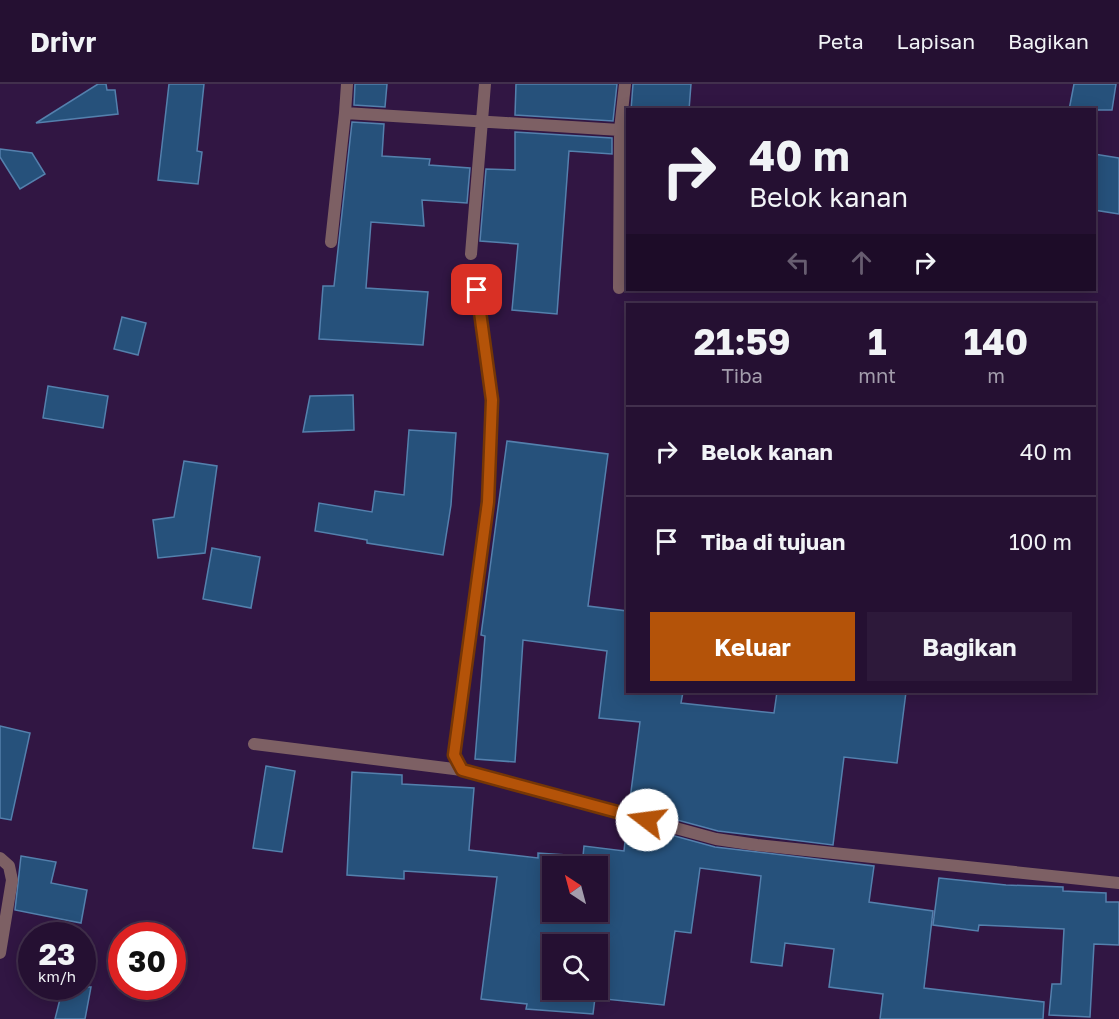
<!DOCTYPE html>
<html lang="id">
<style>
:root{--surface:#251032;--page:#2d193a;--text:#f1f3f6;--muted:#a39dac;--line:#42304d;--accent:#b45309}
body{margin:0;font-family:"Golos Text",sans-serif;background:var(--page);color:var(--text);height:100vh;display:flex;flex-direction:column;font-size:22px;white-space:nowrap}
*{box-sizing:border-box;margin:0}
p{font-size:20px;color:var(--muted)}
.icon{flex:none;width:33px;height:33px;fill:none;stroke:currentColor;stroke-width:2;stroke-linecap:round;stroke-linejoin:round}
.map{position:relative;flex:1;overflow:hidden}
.side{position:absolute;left:626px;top:219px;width:470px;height:390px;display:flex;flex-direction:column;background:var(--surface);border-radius:0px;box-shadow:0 3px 15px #0003,0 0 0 2px var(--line)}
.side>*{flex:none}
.top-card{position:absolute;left:626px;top:24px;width:470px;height:183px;border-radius:0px;box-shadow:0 3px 15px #0003,0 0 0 2px var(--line);background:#251032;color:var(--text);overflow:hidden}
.needle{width:39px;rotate:324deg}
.tools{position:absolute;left:542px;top:772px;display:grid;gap:12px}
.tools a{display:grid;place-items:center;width:66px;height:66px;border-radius:0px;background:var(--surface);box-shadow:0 3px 15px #0003,0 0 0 2px var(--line);font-size:30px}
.speed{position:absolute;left:18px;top:838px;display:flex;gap:12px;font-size:30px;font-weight:700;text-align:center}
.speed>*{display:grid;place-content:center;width:78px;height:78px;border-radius:50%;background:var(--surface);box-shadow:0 3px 15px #0003,0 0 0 2px var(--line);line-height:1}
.speed small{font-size:15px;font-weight:400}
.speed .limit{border:9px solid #d22;background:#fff;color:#111}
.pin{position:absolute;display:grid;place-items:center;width:51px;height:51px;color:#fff;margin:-26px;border-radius:12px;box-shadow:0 3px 9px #0006}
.me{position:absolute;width:66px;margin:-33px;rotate:285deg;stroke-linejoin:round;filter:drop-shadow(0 0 4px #0008)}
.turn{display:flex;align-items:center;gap:21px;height:126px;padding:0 24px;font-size:27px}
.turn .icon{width:78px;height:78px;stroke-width:2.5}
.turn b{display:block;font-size:42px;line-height:51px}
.lanes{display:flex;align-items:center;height:57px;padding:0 24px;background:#0003;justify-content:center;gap:30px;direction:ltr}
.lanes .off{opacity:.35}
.eta{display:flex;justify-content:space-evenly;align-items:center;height:102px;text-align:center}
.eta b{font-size:36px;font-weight:700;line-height:42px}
.primary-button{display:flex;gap:12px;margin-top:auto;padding:12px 24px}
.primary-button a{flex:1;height:69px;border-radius:0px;background:var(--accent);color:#fff;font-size:24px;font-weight:700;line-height:69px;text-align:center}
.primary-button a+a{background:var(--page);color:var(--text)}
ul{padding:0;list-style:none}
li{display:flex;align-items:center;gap:18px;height:90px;padding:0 24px;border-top:2px solid var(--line)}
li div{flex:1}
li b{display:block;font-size:22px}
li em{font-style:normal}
header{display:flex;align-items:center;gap:36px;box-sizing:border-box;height:84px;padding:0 30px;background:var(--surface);border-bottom:2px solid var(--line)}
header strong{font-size:28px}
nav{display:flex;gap:33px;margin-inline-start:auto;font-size:21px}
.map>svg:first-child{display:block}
.building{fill:#26517b;stroke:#5480ad;stroke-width:1.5;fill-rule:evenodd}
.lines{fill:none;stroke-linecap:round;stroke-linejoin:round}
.minor{stroke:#7d6064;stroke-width:12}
.route-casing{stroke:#753606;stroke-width:15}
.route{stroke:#b45309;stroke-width:10}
</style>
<header>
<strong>Drivr</strong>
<nav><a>Peta</a><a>Lapisan</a><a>Bagikan</a></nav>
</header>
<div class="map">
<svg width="1119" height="935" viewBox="0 0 1119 935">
<rect width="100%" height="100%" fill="#311643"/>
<path class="building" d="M 98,0 L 106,0 L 107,6 L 115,6 L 118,30 L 36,39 Z
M 169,0 L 204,0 L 197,67 L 202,68 L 198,100 L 158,96 Z
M 355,0 L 387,0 L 385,23 L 354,21 Z
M 516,0 L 617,0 L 613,37 L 515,31 Z
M 633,0 L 691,0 L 689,26 L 631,26 Z
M 1074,0 L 1116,0 L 1112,26 L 1069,26 Z
M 352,38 L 384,40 L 382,72 L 430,75 L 429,81 L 470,84 L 467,119 L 422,116 L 424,142 L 371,138 L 366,204 L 428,208 L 423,261 L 319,255 L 323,202 L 334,202 Z
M 515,48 L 612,54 L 612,70 L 569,67 L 557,230 L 512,226 L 518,160 L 480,157 L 486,85 L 515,86 Z
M 0,65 L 32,69 L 45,90 L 20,105 L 0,73 Z
M 1094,70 L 1119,74 L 1119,130 L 1094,126 Z
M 122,233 L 146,239 L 138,271 L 114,265 Z
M 48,302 L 108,312 L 103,344 L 43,334 Z
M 353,311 L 354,346 L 303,348 L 310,312 Z
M 409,346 L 456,349 L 451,421 L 443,471 L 367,459 L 367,456 L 315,447 L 319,419 L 372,428 L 375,407 L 404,411 Z
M 507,357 L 608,370 L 588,522 L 627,527 L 627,608 L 683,608 L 681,619 L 774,629 L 777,608 L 906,608 L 897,679 L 844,673 L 833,761 L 718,747 L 629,723 L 640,638 L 599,634 L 607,567 L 523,556 L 515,678 L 475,675 L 485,552 L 481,551 Z
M 184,377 L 217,382 L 205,469 L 158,474 L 153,436 L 174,433 Z
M 212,464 L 260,473 L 251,524 L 203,515 Z
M 0,642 L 30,649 L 11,736 L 0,734 Z
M 266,682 L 295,687 L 282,768 L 253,764 Z
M 352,688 L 402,691 L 402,700 L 474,704 L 469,766 L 538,774 L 538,769 L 583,772 L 584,762 L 624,767 L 627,739 L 715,763 L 874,782 L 869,818 L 933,827 L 924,904 L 1044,918 L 1043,935 L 880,935 L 883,910 L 829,903 L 834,865 L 785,859 L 782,882 L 751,878 L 761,792 L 700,784 L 691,849 L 675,847 L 664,921 L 595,914 L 593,930 L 526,925 L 527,920 L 481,915 L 497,793 L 404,787 L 404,795 L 347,791 ZM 552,783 L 597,783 L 597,828 L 552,828 ZM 552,861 L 597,861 L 597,906 L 552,906 Z
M 21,772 L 56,778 L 51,799 L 87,806 L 81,839 L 15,826 Z
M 939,794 L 1006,801 L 1063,803 L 1063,807 L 1106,809 L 1106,818 L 1119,818 L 1119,861 L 1094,860 L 1090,933 L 1049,931 L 1052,900 L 1061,900 L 1064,845 L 979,841 L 978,847 L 933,841 Z
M 63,903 L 91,903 L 85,935 L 55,935 Z"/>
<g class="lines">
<path class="minor" d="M 347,0 L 345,29 L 620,46
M 331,158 L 345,29
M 471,170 L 485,0
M 619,204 L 620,46 L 625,0
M 254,660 L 462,686 L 716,755 L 757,761 L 1119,799
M 462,686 L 454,671 L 488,418 L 492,316 L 478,206
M 0,774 L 9,782 L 12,796 L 0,869"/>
</g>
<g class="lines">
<defs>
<path id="route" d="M 477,206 L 492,316 L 488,418 L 454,671 L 462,686 L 647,736"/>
</defs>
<use href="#route" class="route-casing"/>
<use href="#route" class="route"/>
</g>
</svg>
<div class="tools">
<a><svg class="needle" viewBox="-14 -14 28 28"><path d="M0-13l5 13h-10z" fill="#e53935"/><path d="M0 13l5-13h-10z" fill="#a39dac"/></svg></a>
<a><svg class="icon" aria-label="search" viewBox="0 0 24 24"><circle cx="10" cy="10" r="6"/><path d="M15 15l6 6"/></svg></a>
</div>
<div class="speed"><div>23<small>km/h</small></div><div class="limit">30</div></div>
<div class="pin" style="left:477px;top:206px;background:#d93025"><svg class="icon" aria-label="arrive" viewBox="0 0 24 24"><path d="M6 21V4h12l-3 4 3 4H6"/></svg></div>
<svg class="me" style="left:647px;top:736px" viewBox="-20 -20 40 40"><circle r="19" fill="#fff"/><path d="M0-13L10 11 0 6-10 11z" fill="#b45309"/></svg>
<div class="top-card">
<div class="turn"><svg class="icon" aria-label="right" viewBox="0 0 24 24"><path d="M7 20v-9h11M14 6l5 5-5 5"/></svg><div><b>40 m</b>Belok kanan</div></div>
<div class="lanes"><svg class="icon off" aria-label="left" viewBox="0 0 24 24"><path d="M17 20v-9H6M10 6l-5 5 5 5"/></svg><svg class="icon off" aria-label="ahead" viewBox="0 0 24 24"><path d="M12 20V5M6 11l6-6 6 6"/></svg><svg class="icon" aria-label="right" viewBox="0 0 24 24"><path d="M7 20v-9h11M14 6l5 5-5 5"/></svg></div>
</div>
<section class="side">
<div class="eta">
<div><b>21:59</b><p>Tiba</p></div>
<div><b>1</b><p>mnt</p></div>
<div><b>140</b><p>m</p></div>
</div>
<ul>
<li><svg class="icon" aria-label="right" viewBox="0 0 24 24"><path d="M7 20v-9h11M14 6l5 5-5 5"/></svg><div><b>Belok kanan</b></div><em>40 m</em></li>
<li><svg class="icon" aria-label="arrive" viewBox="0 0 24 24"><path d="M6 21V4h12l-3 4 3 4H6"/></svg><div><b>Tiba di tujuan</b></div><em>100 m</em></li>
</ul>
<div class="primary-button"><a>Keluar</a><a>Bagikan</a></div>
</section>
</div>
